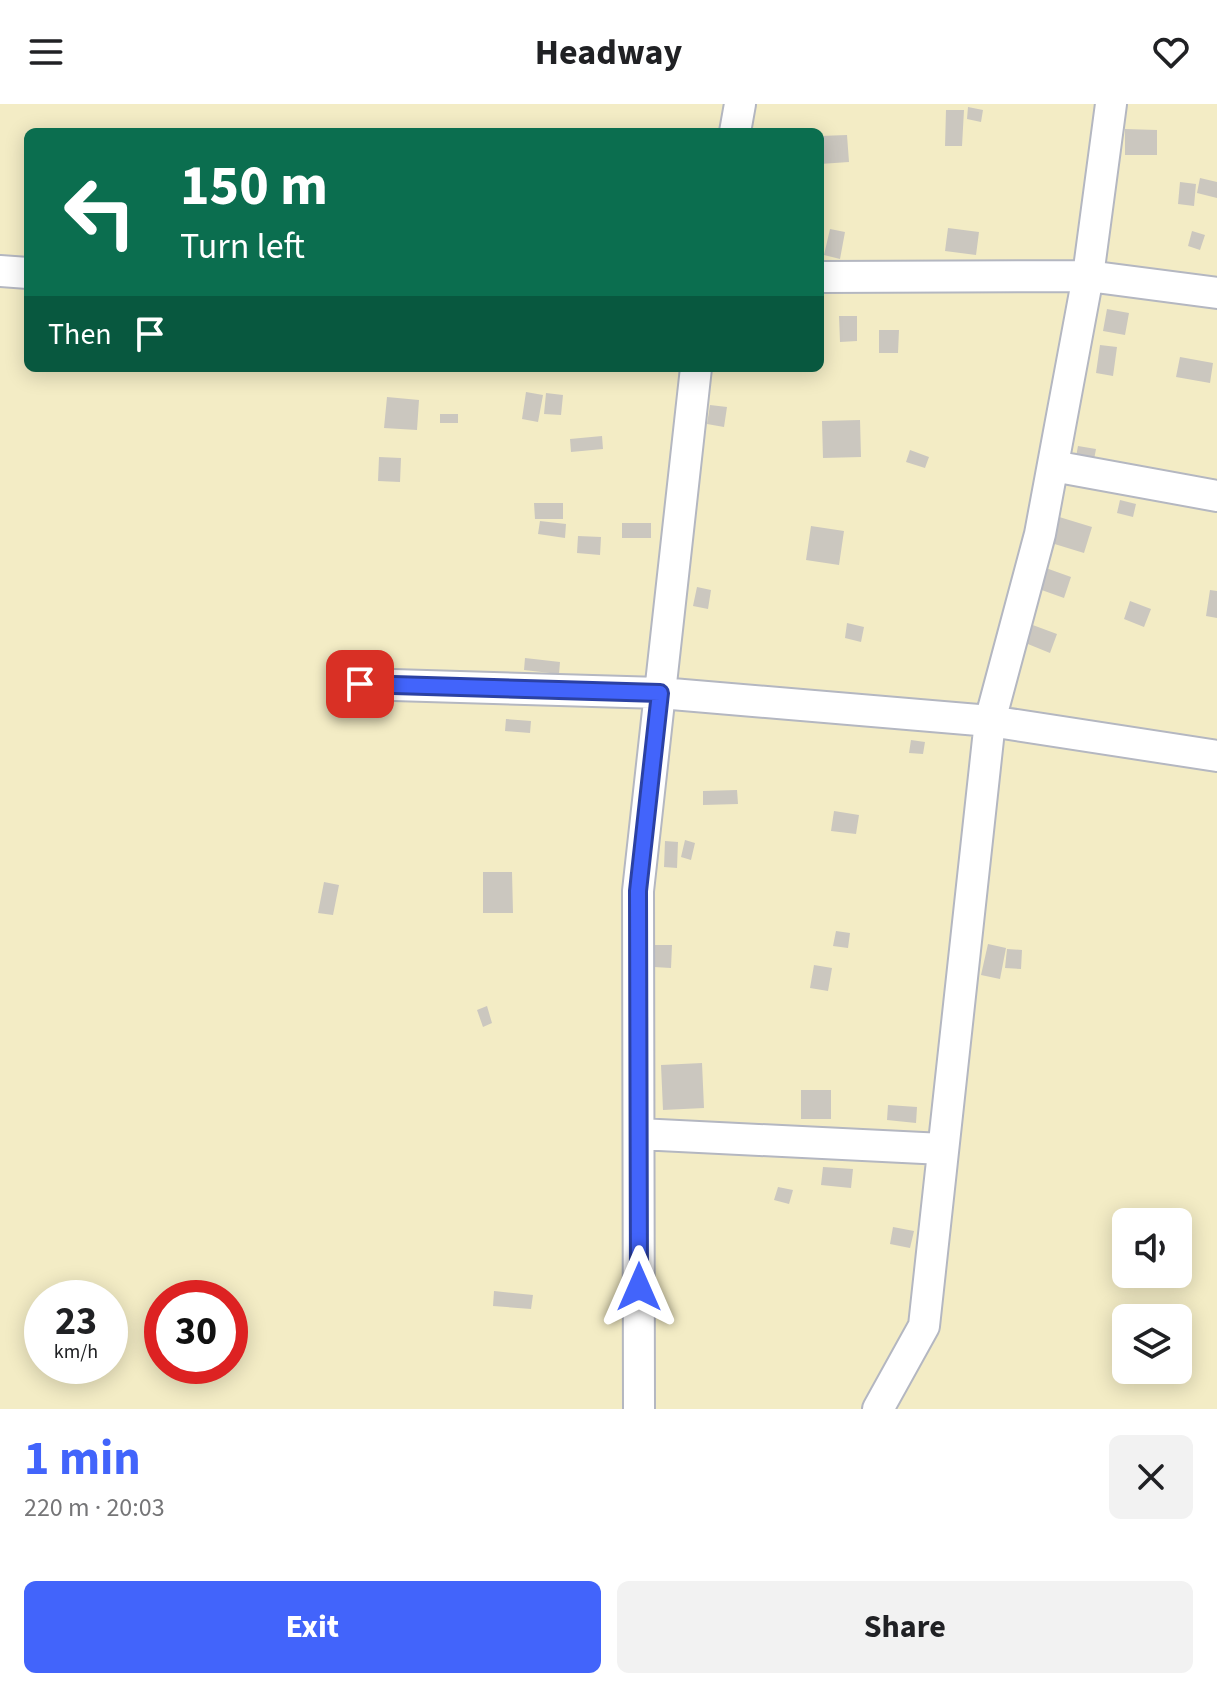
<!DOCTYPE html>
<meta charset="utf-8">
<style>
:root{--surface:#fff;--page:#f2f2f2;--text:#202124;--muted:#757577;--accent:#4264fb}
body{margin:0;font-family:"Source Sans 3",sans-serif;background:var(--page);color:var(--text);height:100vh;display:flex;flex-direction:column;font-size:30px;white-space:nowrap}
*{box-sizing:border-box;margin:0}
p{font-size:26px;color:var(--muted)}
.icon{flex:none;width:44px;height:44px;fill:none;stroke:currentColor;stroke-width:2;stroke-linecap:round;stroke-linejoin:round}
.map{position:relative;height:1305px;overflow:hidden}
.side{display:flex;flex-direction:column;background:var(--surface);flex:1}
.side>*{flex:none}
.top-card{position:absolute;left:24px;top:24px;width:800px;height:244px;border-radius:12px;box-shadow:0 4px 20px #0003;background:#0b6e4f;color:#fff;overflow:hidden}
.tools{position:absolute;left:1112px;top:1104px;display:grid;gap:16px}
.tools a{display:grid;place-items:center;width:80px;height:80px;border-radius:12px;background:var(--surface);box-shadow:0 4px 20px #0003;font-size:40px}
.speed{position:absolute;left:24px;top:1176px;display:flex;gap:16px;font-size:40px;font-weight:700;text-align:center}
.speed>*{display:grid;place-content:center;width:104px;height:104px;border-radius:50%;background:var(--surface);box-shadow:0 4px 20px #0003;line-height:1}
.speed small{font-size:20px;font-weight:400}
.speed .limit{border:12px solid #d22;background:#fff;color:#111}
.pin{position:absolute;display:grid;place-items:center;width:68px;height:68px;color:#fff;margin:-34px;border-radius:16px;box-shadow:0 4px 12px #0006}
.me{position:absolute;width:88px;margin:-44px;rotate:0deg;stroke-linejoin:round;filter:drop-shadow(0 0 6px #0008)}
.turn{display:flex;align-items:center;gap:28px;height:168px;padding:0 24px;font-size:36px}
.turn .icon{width:104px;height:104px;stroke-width:2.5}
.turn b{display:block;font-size:56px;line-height:68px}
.then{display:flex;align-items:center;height:76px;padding:0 24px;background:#0003;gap:16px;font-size:30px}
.round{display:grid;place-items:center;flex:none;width:84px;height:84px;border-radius:12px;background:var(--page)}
.overview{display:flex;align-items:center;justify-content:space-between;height:136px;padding:0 24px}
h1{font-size:48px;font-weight:700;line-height:60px;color:var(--accent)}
.primary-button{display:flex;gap:16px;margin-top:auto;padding:16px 24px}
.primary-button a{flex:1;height:92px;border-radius:12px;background:var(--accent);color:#fff;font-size:32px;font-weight:700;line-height:92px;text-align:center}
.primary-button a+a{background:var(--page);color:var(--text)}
header{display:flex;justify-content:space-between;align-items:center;height:104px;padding:0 24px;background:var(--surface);font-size:36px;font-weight:700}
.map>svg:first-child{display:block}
.sand{fill:#f3ecc5;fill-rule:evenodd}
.building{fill:#cbc7bf}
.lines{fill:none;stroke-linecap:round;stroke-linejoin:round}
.street-casing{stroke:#b4b7c1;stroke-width:34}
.street{stroke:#fff;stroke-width:30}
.route-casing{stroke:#2b41a3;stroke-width:20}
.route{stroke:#4264fb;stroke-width:14}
</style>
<header><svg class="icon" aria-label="menu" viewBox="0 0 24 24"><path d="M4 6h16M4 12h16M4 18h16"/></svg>Headway<svg class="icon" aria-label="heart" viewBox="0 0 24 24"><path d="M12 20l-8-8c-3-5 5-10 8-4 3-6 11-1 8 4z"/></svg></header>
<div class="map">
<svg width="1217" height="1305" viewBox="0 0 1217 1305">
<rect width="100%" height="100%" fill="#efe9e1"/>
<path class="sand" d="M 0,0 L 1217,0 L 1217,1305 L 0,1305 ZM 28,28 L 820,28 L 820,264 L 28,264 ZM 1126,1118 L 1178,1118 L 1178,1170 L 1126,1170 ZM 42,1194 L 110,1194 L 110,1262 L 42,1262 ZM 162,1194 L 230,1194 L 230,1262 L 162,1262 ZM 1126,1214 L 1178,1214 L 1178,1266 L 1126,1266 Z"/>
<path class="building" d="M 968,3 L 983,6 L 981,18 L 967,15 Z
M 946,6 L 964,6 L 962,42 L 945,42 Z
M 1125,25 L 1157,26 L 1157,51 L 1125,51 Z
M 847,31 L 849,58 L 820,60 L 820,32 Z
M 1200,74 L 1217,78 L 1217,94 L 1197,89 Z
M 1180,78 L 1196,80 L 1194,102 L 1178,100 Z
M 948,124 L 979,128 L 976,151 L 945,147 Z
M 830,125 L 845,128 L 840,155 L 824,151 Z
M 1192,127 L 1205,131 L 1200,146 L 1188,142 Z
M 1107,205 L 1129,209 L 1125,231 L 1103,227 Z
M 839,212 L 857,212 L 857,237 L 840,238 Z
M 879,226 L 899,226 L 898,249 L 879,249 Z
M 1100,241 L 1117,243 L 1113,272 L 1096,269 Z
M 1180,253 L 1213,259 L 1210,279 L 1176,273 Z
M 526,288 L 543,291 L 538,318 L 522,315 Z
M 546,289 L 563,291 L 561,311 L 544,310 Z
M 387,293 L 419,296 L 417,326 L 384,324 Z
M 710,301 L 727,303 L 724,323 L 707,320 Z
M 440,310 L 458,310 L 458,319 L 440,319 Z
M 860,316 L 861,353 L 823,354 L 822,317 Z
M 602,332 L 603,345 L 571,348 L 570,335 Z
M 1078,342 L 1096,345 L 1093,361 L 1075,358 Z
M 910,346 L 929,353 L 925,364 L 906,358 Z
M 379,353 L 401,354 L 400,378 L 378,377 Z
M 1120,396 L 1136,400 L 1133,413 L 1117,409 Z
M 534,399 L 563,399 L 563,415 L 535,415 Z
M 1056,412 L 1092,423 L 1084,449 L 1048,438 Z
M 540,417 L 566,420 L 565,434 L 538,430 Z
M 622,419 L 651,419 L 651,434 L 622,434 Z
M 811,422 L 844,427 L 839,461 L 806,456 Z
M 578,432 L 601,433 L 600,451 L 577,449 Z
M 1043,463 L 1071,473 L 1064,494 L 1036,484 Z
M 697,483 L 711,486 L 708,505 L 693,502 Z
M 1210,486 L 1217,487 L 1217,514 L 1206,512 Z
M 1130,497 L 1151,505 L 1144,523 L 1124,515 Z
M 847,519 L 864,523 L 861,538 L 845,534 Z
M 1030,520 L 1057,530 L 1050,549 L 1023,538 Z
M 525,554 L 560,558 L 559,570 L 524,566 Z
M 506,615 L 531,617 L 530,629 L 505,627 Z
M 911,636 L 925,638 L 923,650 L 909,649 Z
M 737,686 L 738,700 L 703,701 L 703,687 Z
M 834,707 L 859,711 L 856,730 L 831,727 Z
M 685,736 L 695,739 L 691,756 L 681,753 Z
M 665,737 L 678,738 L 677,764 L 664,763 Z
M 483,768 L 512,768 L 513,809 L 483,809 Z
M 324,778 L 339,781 L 333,811 L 318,809 Z
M 836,827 L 850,829 L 848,844 L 833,842 Z
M 988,840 L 1006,844 L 1000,875 L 981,871 Z
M 655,841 L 672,841 L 671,864 L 654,863 Z
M 1007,845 L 1022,846 L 1021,865 L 1005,864 Z
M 814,861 L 832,864 L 828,887 L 810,884 Z
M 487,902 L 492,919 L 483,923 L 477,906 Z
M 702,959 L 704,1004 L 663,1006 L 661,961 Z
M 801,986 L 831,986 L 831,1015 L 801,1015 Z
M 888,1001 L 917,1003 L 916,1019 L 887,1016 Z
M 823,1063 L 853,1065 L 851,1084 L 821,1081 Z
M 778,1083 L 793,1086 L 789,1100 L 774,1096 Z
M 893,1123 L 914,1127 L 910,1144 L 890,1140 Z
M 494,1187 L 533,1191 L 531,1205 L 493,1202 Z"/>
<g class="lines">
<defs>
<path id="street" d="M 735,28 L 740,0
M 0,167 L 28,169
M 820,173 L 1088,172 L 1217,189
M 1053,362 L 1217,392
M 360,580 L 660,589 L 990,617 L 1217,652
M 639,1030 L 943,1045
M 639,1305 L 638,787 L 696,264
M 878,1305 L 924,1222 L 990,617 L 1040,430 L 1088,172 L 1111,0"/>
</defs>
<use href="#street" class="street-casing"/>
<use href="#street" class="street"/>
</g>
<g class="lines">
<defs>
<path id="route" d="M 360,580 L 660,589 L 638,787 L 639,1183"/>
</defs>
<use href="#route" class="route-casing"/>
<use href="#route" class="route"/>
</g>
</svg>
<div class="tools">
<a><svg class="icon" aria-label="sound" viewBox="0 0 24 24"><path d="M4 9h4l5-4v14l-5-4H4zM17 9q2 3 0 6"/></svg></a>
<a><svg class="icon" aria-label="layers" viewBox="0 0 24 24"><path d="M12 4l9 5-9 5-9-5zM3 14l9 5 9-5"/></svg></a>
</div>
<div class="speed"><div>23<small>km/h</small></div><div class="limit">30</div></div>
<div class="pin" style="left:360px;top:580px;background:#d93025"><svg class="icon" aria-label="arrive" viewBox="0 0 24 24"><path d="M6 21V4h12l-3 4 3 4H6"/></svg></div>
<svg class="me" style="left:639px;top:1183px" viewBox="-20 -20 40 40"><path d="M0-17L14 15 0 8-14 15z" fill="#4264fb" stroke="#fff" stroke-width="4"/></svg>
<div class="top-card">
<div class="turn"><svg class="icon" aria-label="left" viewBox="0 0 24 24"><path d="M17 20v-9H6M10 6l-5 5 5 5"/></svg><div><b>150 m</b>Turn left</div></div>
<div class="then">Then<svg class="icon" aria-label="arrive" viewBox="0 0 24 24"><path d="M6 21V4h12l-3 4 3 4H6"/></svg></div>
</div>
</div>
<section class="side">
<div class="overview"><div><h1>1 min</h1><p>220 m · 20:03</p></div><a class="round"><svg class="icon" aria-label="close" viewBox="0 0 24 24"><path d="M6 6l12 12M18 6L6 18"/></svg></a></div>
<div class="primary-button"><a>Exit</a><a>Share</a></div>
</section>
